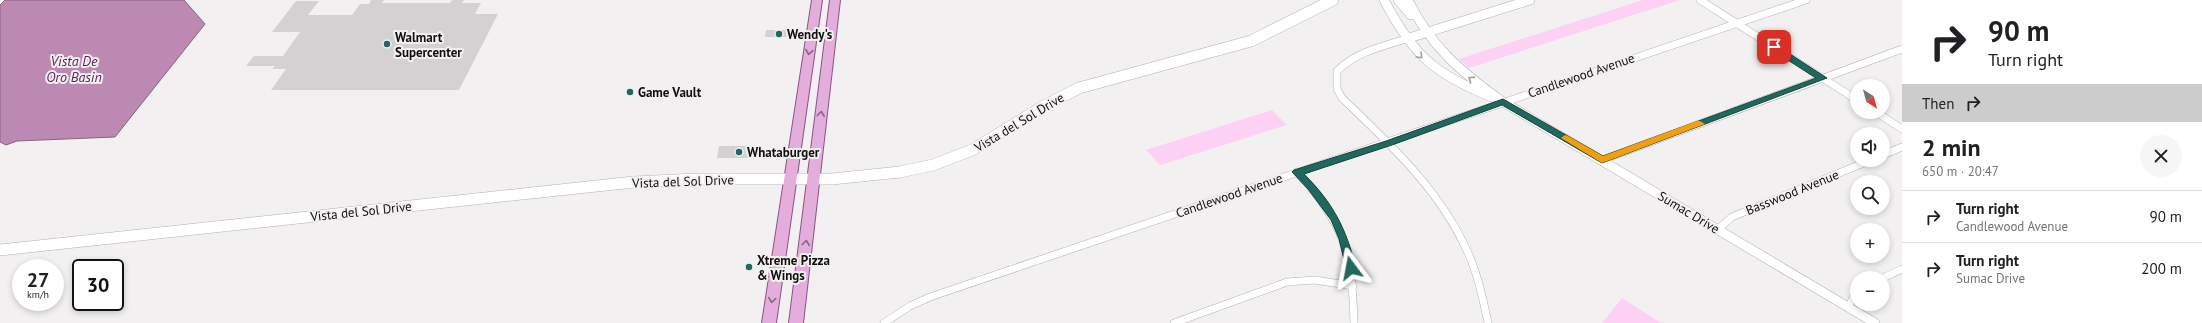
<!DOCTYPE html>
<meta charset="utf-8">
<style>
:root{--surface:#fff;--page:#f6f6f6;--text:#202124;--muted:#757577;--line:#e0e0e0}
body{margin:0;font-family:"PT Sans",sans-serif;background:var(--page);color:var(--text);height:100vh;display:flex;flex-direction:column;font-size:15px;white-space:nowrap}
*{box-sizing:border-box;margin:0}
p{font-size:13px;color:var(--muted)}
.icon{flex:none;width:22px;height:22px;fill:none;stroke:currentColor;stroke-width:2;stroke-linecap:round;stroke-linejoin:round}
.map{position:relative;flex:1;overflow:hidden}
.panel{display:flex;flex-direction:column;background:var(--surface);width:300px}
.panel>*{flex:none}
.banner{background:#fff;color:var(--text);overflow:hidden}
.needle{width:26px;rotate:144deg}
.tools{position:absolute;left:1850px;top:79px;display:grid;gap:8px}
.tools a{display:grid;place-items:center;width:40px;height:40px;border-radius:50%;background:var(--surface);box-shadow:0 2px 6px #0003;font-size:20px}
.speed{position:absolute;left:12px;top:259px;display:flex;gap:8px;font-size:20px;font-weight:700;text-align:center}
.speed>*{display:grid;place-content:center;width:52px;height:52px;border-radius:50%;background:var(--surface);box-shadow:0 2px 6px #0003;line-height:1}
.speed small{font-size:10px;font-weight:400}
.speed .limit{border:2px solid #111;border-radius:6px;background:#fff;color:#111}
.pin{position:absolute;display:grid;place-items:center;width:34px;height:34px;color:#fff;margin:-17px;border-radius:8px;box-shadow:0 2px 6px #0006}
.me{position:absolute;width:44px;margin:-22px;rotate:347deg;stroke-linejoin:round;filter:drop-shadow(0 0 3px #0008)}
.turn{display:flex;align-items:center;gap:14px;height:84px;padding:0 20px;font-size:18px}
.turn .icon{width:52px;height:52px;stroke-width:2.5}
.turn b{display:block;font-size:28px;line-height:34px}
.then{display:flex;align-items:center;height:38px;padding:0 20px;background:#0003;gap:8px;font-size:15px}
.round{display:grid;place-items:center;flex:none;width:42px;height:42px;border-radius:21px;background:var(--page)}
.head{display:flex;align-items:center;justify-content:space-between;height:68px;padding:0 20px}
h1{font-size:24px;font-weight:700;line-height:30px}
ul{padding:0;list-style:none}
li{display:flex;align-items:center;gap:12px;height:52px;padding:0 20px;border-top:1px solid var(--line)}
li div{flex:1}
li b{display:block;font-size:15px}
li em{font-style:normal}
main{display:flex;flex:1;min-height:0}
.map>svg:first-child{display:block}
.green{fill:#fcd1f4}
.water{fill:#bc89b3;stroke:#886482}
.building{fill:#d4d1d3}
.lines{fill:none;stroke-linecap:round;stroke-linejoin:round}
.minor-casing{stroke:#b4b1b3;stroke-width:8}
.tertiary-casing{stroke:#b4b1b3;stroke-width:10}
.secondary-casing{stroke:#b4b1b3;stroke-width:12}
.primary-casing{stroke:#8d5285;stroke-width:2}
.minor{stroke:#fff;stroke-width:7}
.tertiary{stroke:#fff;stroke-width:9}
.secondary{stroke:#fff;stroke-width:11}
.primary{fill:#e3addc;fill-rule:evenodd}
.oneway{stroke:#846680}
.oneway2{stroke:#9f9f9f}
.route{fill:#1f685e;stroke:#14443d}
.slow{fill:#f59e0b}
.poi-dot{fill:#1f685e;stroke:#f3f0f2;stroke-width:1.5}
.labels{text-anchor:middle;stroke-width:4;stroke-linejoin:round;paint-order:stroke}
.poi-label{font-size:13px;font-weight:bold;fill:#100f0f;stroke:#f3f0f2;text-anchor:start}
.street-label{font-size:13px;fill:#100f0f;stroke:#f3f0f2}
.water-label{font-size:14px;font-style:italic;fill:#62245a;stroke:#f3f0f2}
</style>
<main>
<div class="map">
<svg width="1902" height="323" viewBox="0 0 1902 323">
<rect width="100%" height="100%" fill="#f3f0f2"/>
<path class="green" d="M 1643,0 L 1680,0 L 1469,68 L 1459,59 Z
M 1272,110 L 1287,125 L 1160,165 L 1146,150 Z
M 1622,298 L 1661,323 L 1602,323 Z"/>
<path class="water" d="M 5,0 L 184,0 L 205,24 L 115,137 L 17,141 L 6,145 L 0,142 L 0,5 Z"/>
<path class="building" d="M 371,0 L 384,0 L 382,3 L 450,3 L 452,0 L 464,0 L 462,3 L 481,3 L 475,14 L 498,14 L 459,90 L 271,90 L 286,69 L 272,69 L 275,66 L 246,66 L 254,56 L 283,56 L 300,32 L 272,32 L 296,1 L 319,1 L 308,15 L 352,15 L 360,4 L 369,4 Z
M 766,30 L 793,30 L 795,31 L 795,37 L 765,37 Z
M 719,146 L 760,146 L 759,158 L 717,158 Z"/>
<g class="lines">
<defs>
<path id="minor" d="M 1700,0 L 1857,100
M 1406,39 C 1381,47 1356,52 1337,71 L 1337,89 L 1342,98 C 1390,144 1441,191 1468,253 C 1478,275 1483,299 1488,323
M 1876,112 L 1902,129
M 1883,155 L 1902,147
M 1602,160 L 1902,49
M 1297,172 C 1345,224 1352,254 1354,323
M 1717,230 L 1732,217 L 1871,160
M 1883,278 L 1902,269
M 1848,307 L 1857,291
M 884,323 L 910,306 L 930,297 L 1806,0
M 1174,323 L 1287,282 L 1315,280 L 1353,286"/>
<path id="tertiary" d="M 1384,0 C 1413,55 1433,73 1491,97
M 1398,0 L 1411,15
M 1408,0 C 1431,47 1461,72 1503,102 L 1875,323
M 1406,39 L 1530,0"/>
<path id="secondary" d="M 0,250 L 634,182 L 696,179 L 832,179 L 900,172 L 933,165 L 972,150 L 1042,107 L 1079,88 L 1251,41 L 1333,0"/>
<path id="primary" d="M 812,0 L 822,0 L 776,323 L 762,323 Z
M 830,0 L 840,0 L 803,323 L 789,323 Z"/>
</defs>
<use href="#minor" class="minor-casing"/>
<use href="#tertiary" class="tertiary-casing"/>
<use href="#secondary" class="secondary-casing"/>
<use href="#primary" class="primary-casing"/>
<use href="#minor" class="minor"/>
<use href="#tertiary" class="tertiary"/>
<use href="#secondary" class="secondary"/>
<use href="#primary" class="primary"/>
</g>
<defs><path id="oneway-chevron" d="M-2-3.5L2.5 0L-2 3.5" fill="none" stroke-width="1.6" stroke-linecap="round" stroke-linejoin="round"/></defs>
<g class="oneway">
<use href="#oneway-chevron" transform="translate(809 52) rotate(99)"/>
<use href="#oneway-chevron" transform="translate(821 114) rotate(-83)"/>
<use href="#oneway-chevron" transform="translate(806 243) rotate(-83)"/>
<use href="#oneway-chevron" transform="translate(772 300) rotate(98)"/>
</g>
<g class="oneway2">
<use href="#oneway-chevron" transform="translate(1420 56) rotate(46)"/>
<use href="#oneway-chevron" transform="translate(1471 79) rotate(-144)"/>
</g>
<path class="route" d="M 1771,45 L 1776,45 L 1827,78 L 1602,163 L 1502,105 L 1392,145 L 1304,174 C 1333,203 1346,228 1356,268 L 1351,272 L 1346,268 L 1339,239 L 1331,220 L 1308,189 L 1292,172 L 1294,170 L 1386,141 L 1503,99 L 1603,156 L 1816,78 L 1771,49 Z"/>
<path class="slow" d="M 1697,121 L 1700,121 L 1705,124 L 1602,163 L 1561,138 L 1565,135 L 1568,136 L 1603,156 Z"/>
<g class="poi-dot">
<circle cx="779" cy="34" r="4"/>
<circle cx="387" cy="44" r="4"/>
<circle cx="630" cy="92" r="4"/>
<circle cx="739" cy="152" r="4"/>
<circle cx="749" cy="267" r="4"/>
</g>
<g class="labels">
<g class="poi-label">
<text x="787" y="39">Wendy's</text>
<text x="395" y="42">Walmart<tspan x="395" dy="15">Supercenter</tspan></text>
<text x="638" y="97">Game Vault</text>
<text x="747" y="157">Whataburger</text>
<text x="757" y="265">Xtreme Pizza<tspan x="757" dy="15">&amp; Wings</tspan></text>
</g>
<g class="street-label">
<text transform="translate(1581 75) rotate(-19)" y="5">Candlewood Avenue</text>
<text transform="translate(1019 122) rotate(-31)" y="5">Vista del Sol Drive</text>
<text transform="translate(683 181) rotate(-2)" y="5">Vista del Sol Drive</text>
<text transform="translate(1792 192) rotate(-22)" y="5">Basswood Avenue</text>
<text transform="translate(1229 195) rotate(-19)" y="5">Candlewood Avenue</text>
<text transform="translate(361 211) rotate(-6)" y="5">Vista del Sol Drive</text>
<text transform="translate(1689 212) rotate(31)" y="5">Sumac Drive</text>
</g>
<g class="water-label">
<text x="74" y="66">Vista De<tspan x="74" dy="16">Oro Basin</tspan></text>
</g>
</g>
</svg>
<div class="tools">
<a><svg class="needle" viewBox="-14 -14 28 28"><path d="M0-13l5 13h-10z" fill="#e53935"/><path d="M0 13l5-13h-10z" fill="#757577"/></svg></a>
<a><svg class="icon" aria-label="sound" viewBox="0 0 24 24"><path d="M4 9h4l5-4v14l-5-4H4zM17 9q2 3 0 6"/></svg></a>
<a><svg class="icon" aria-label="search" viewBox="0 0 24 24"><circle cx="10" cy="10" r="6"/><path d="M15 15l6 6"/></svg></a>
<a>+</a>
<a>−</a>
</div>
<div class="speed"><div>27<small>km/h</small></div><div class="limit">30</div></div>
<div class="pin" style="left:1774px;top:47px;background:#d93025"><svg class="icon" aria-label="arrive" viewBox="0 0 24 24"><path d="M6 21V4h12l-3 4 3 4H6"/></svg></div>
<svg class="me" style="left:1351px;top:268px" viewBox="-20 -20 40 40"><path d="M0-17L14 15 0 8-14 15z" fill="#1f685e" stroke="#fff" stroke-width="4"/></svg>
</div>
<section class="panel">
<div class="banner">
<div class="turn"><svg class="icon" aria-label="right" viewBox="0 0 24 24"><path d="M7 20v-9h11M14 6l5 5-5 5"/></svg><div><b>90 m</b>Turn right</div></div>
<div class="then">Then<svg class="icon" aria-label="right" viewBox="0 0 24 24"><path d="M7 20v-9h11M14 6l5 5-5 5"/></svg></div>
</div>
<div class="head"><div><h1>2 min</h1><p>650 m · 20:47</p></div><a class="round"><svg class="icon" aria-label="close" viewBox="0 0 24 24"><path d="M6 6l12 12M18 6L6 18"/></svg></a></div>
<ul>
<li><svg class="icon" aria-label="right" viewBox="0 0 24 24"><path d="M7 20v-9h11M14 6l5 5-5 5"/></svg><div><b>Turn right</b><p>Candlewood Avenue</p></div><em>90 m</em></li>
<li><svg class="icon" aria-label="right" viewBox="0 0 24 24"><path d="M7 20v-9h11M14 6l5 5-5 5"/></svg><div><b>Turn right</b><p>Sumac Drive</p></div><em>200 m</em></li>
</ul>
</section>
</main>
